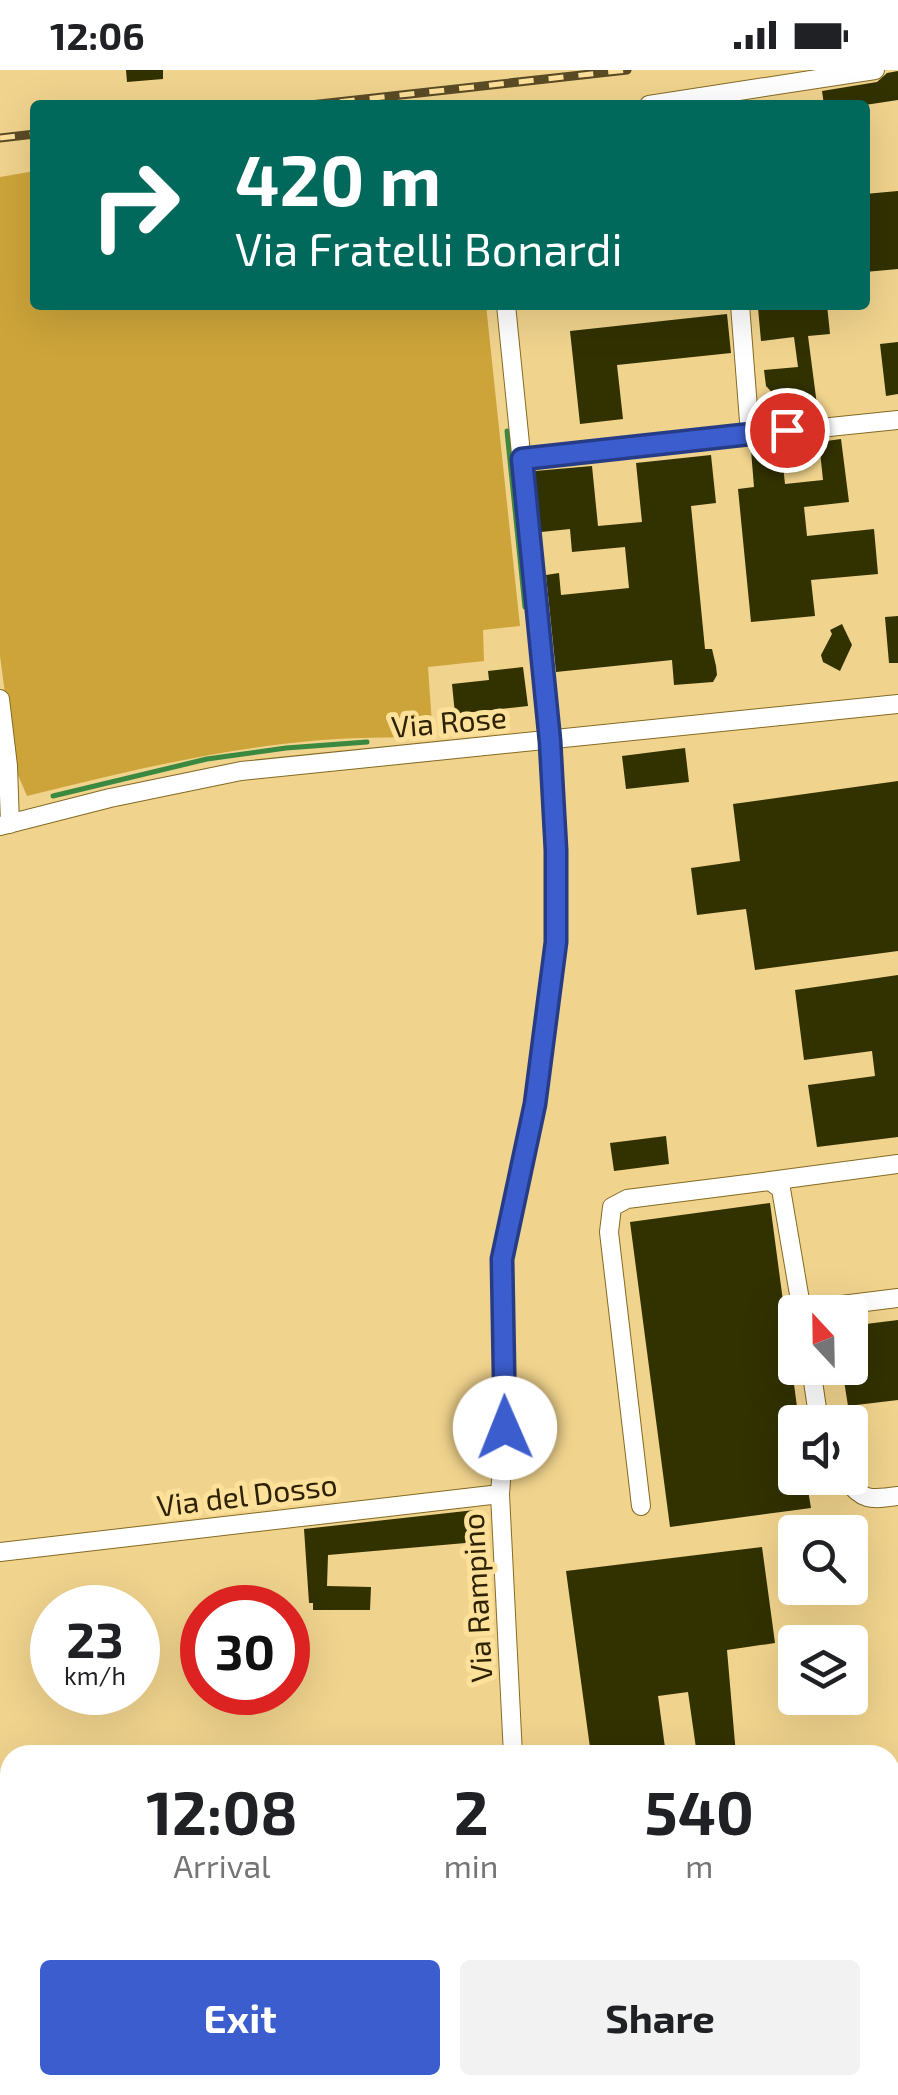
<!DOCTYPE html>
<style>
:root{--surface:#fff;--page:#f2f2f2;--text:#202124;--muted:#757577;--accent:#3c5dce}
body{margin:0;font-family:"Exo 2",sans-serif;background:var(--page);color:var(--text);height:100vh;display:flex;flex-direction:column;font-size:38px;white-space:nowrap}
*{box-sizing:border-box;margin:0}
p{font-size:32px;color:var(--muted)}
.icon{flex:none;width:55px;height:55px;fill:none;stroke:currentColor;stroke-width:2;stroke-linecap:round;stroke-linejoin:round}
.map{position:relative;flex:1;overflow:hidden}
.details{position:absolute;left:0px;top:1675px;width:900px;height:350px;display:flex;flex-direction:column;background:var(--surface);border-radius:30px 30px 0 0;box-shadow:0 10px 40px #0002}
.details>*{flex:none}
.hud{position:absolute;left:30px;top:30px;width:840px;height:210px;border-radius:10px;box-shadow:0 10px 40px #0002;background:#00695c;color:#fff;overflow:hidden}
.needle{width:65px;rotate:338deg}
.buttons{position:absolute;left:778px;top:1225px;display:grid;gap:20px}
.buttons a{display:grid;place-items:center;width:90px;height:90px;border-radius:10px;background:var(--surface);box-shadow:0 10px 40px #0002;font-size:50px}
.speed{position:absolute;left:30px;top:1515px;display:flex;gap:20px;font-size:50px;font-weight:700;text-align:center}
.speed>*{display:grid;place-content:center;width:130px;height:130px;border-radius:50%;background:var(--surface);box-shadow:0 10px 40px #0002;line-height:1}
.speed small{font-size:25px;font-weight:400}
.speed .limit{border:15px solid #d22;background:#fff;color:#111}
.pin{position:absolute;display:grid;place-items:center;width:85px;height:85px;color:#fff;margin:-42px;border:5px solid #fff;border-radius:50%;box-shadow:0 2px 10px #0007}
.me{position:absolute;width:110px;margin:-55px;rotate:359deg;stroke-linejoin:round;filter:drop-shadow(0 0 8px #0008)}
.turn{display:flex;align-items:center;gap:35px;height:210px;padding:0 40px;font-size:45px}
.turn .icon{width:130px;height:130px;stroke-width:2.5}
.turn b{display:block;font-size:70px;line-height:85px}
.eta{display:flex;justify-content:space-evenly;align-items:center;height:170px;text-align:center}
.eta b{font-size:60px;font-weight:700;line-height:70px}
.button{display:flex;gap:20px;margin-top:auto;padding:20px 40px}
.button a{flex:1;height:115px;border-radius:10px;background:var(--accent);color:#fff;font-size:40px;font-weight:700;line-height:115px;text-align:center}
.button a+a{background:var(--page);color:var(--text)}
.status{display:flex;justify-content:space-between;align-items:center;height:70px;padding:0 50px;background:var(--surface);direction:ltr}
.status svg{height:28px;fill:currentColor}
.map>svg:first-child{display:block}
.green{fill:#cca43a}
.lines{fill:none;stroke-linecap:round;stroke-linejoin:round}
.stream{stroke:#3b8840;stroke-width:5}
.building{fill:#323100}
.minor-casing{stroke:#856a22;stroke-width:20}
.minor{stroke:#fff;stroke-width:18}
.rail-casing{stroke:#5a4b24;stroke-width:9}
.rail{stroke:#fde099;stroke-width:5;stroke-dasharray:15;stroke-linecap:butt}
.route-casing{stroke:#273c86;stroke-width:25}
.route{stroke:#3c5dce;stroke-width:18}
.labels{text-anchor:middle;stroke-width:10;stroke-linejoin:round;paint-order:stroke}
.street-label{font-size:30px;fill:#2d2204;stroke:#fde099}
</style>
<div class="status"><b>12:06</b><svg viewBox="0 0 49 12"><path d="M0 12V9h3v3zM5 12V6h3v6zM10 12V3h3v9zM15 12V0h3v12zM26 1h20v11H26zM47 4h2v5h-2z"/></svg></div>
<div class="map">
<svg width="898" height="2025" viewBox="0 0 898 2025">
<rect width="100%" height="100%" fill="#f0d38d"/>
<path class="green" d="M 35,101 L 35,235 L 486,235 L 520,556 L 483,560 L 484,591 L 428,597 L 433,669 C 294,660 161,693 27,726 L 15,698 L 0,586 L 0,107 Z"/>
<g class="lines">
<path class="stream" d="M 507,361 L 525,537
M 53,726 L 207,689 L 286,678 L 367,672
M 890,1748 L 898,1747
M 574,2015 L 576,2025"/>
</g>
<path class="building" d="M 126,0 L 163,0 L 163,9 L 127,12 Z
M 898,1 L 898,30 L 865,35 L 824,35 L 822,21 L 877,12 L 887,3 Z
M 898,121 L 898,199 L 865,202 L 865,124 Z
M 781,235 L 827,235 L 830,264 L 808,266 L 817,335 L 797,337 L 797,332 L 782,333 L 766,316 L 764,300 L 798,297 L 794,267 L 761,271 L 758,238 Z
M 727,244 L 731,283 L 617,295 L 623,349 L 580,354 L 570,261 Z
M 898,272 L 898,324 L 886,326 L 880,274 Z
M 841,369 L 849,432 L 804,437 L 807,466 L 874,459 L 878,504 L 811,510 L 815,546 L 751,552 L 738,419 L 754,417 L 751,380 L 781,377 L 785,414 L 823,410 L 819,372 Z
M 711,385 L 716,433 L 691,436 L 705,579 L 712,579 L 716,596 L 717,605 L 713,612 L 674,615 L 672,590 L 556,602 L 546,505 L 559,503 L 561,525 L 629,518 L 625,477 L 572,482 L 570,459 L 541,462 L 535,401 L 592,396 L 598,456 L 642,452 L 636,393 Z
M 898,546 L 898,593 L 889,593 L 885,547 Z
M 842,554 L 852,575 L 840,601 L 823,592 L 821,585 L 832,564 L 830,560 Z
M 523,597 L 528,636 L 455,644 L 452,614 L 489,610 L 488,601 Z
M 685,678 L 689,712 L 626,719 L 622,686 Z
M 898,711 L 898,881 L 755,900 L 746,839 L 697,845 L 691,798 L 740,791 L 733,734 Z
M 898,905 L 898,1067 L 817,1077 L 808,1015 L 875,1006 L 872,981 L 804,990 L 795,920 Z
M 666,1066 L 669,1094 L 614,1101 L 610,1073 Z
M 770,1133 L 799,1352 L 795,1352 L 795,1408 L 806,1408 L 811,1438 L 670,1457 L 630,1152 Z
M 898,1250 L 898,1330 L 848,1336 L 842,1298 L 850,1298 L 850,1256 Z
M 475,1440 L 477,1472 L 328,1485 L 327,1516 L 371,1517 L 370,1540 L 313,1540 L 313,1533 L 309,1533 L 304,1459 Z
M 762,1477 L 775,1573 L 727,1580 L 736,1685 L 697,1685 L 688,1622 L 658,1626 L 666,1685 L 591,1685 L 566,1501 Z"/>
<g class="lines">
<defs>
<path id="minor" d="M 649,35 L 875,0
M 506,235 L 550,671 L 556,779 L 557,872 L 535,1034 L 503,1189 L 505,1358 L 500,1424 L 513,1685
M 740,235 L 750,364
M 521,389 L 898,350
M 0,629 L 8,696 L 10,754
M 0,756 L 110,728 L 241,701 L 898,634
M 770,1111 L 898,1094
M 801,1240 L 898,1228
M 811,1298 L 819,1352
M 845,1408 C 862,1431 870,1430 898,1426
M 641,1436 L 609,1162 L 612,1137 L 627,1129 L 770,1111 L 781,1119 L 802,1242
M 0,1482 L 500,1424
M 890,1758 L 898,1757
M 0,1873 L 10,1872"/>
</defs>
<use href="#minor" class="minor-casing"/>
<use href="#minor" class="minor"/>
<defs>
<path id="rail" d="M 310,35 L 627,0
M 0,68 L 35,64"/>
</defs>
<use href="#rail" class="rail-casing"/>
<use href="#rail" class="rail"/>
</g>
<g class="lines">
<defs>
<path id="route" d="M 505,1358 L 502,1189 L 535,1034 L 556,872 L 556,780 L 550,671 L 522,389 L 787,360"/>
</defs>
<use href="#route" class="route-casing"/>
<use href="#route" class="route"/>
</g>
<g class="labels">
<g class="street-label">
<text transform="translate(449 653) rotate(-5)" y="10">Via Rose</text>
<text transform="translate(247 1426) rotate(-7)" y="10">Via del Dosso</text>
<text transform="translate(478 1528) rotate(-93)" y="10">Via Rampino</text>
</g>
</g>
</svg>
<div class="buttons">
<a><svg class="needle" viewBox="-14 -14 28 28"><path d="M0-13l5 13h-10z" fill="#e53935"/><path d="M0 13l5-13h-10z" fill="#757577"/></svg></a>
<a><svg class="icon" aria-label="sound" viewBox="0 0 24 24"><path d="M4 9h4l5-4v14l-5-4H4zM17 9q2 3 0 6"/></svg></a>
<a><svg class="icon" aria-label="search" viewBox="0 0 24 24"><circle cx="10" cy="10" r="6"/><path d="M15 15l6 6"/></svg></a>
<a><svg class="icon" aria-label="layers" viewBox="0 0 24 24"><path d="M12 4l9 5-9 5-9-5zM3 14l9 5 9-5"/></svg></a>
</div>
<div class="speed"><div>23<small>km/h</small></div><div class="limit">30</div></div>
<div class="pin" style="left:787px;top:360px;background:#d93025"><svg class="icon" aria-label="arrive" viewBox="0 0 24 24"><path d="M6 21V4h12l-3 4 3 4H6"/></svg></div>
<svg class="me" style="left:505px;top:1358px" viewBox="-20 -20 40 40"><circle r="19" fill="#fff"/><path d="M0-13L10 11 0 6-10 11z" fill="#3c5dce"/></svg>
<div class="hud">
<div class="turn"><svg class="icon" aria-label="right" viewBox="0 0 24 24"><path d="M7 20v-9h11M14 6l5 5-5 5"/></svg><div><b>420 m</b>Via Fratelli Bonardi</div></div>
</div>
<section class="details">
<div class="eta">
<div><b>12:08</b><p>Arrival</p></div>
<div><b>2</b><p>min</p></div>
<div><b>540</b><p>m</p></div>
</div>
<div class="button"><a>Exit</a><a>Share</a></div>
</section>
</div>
